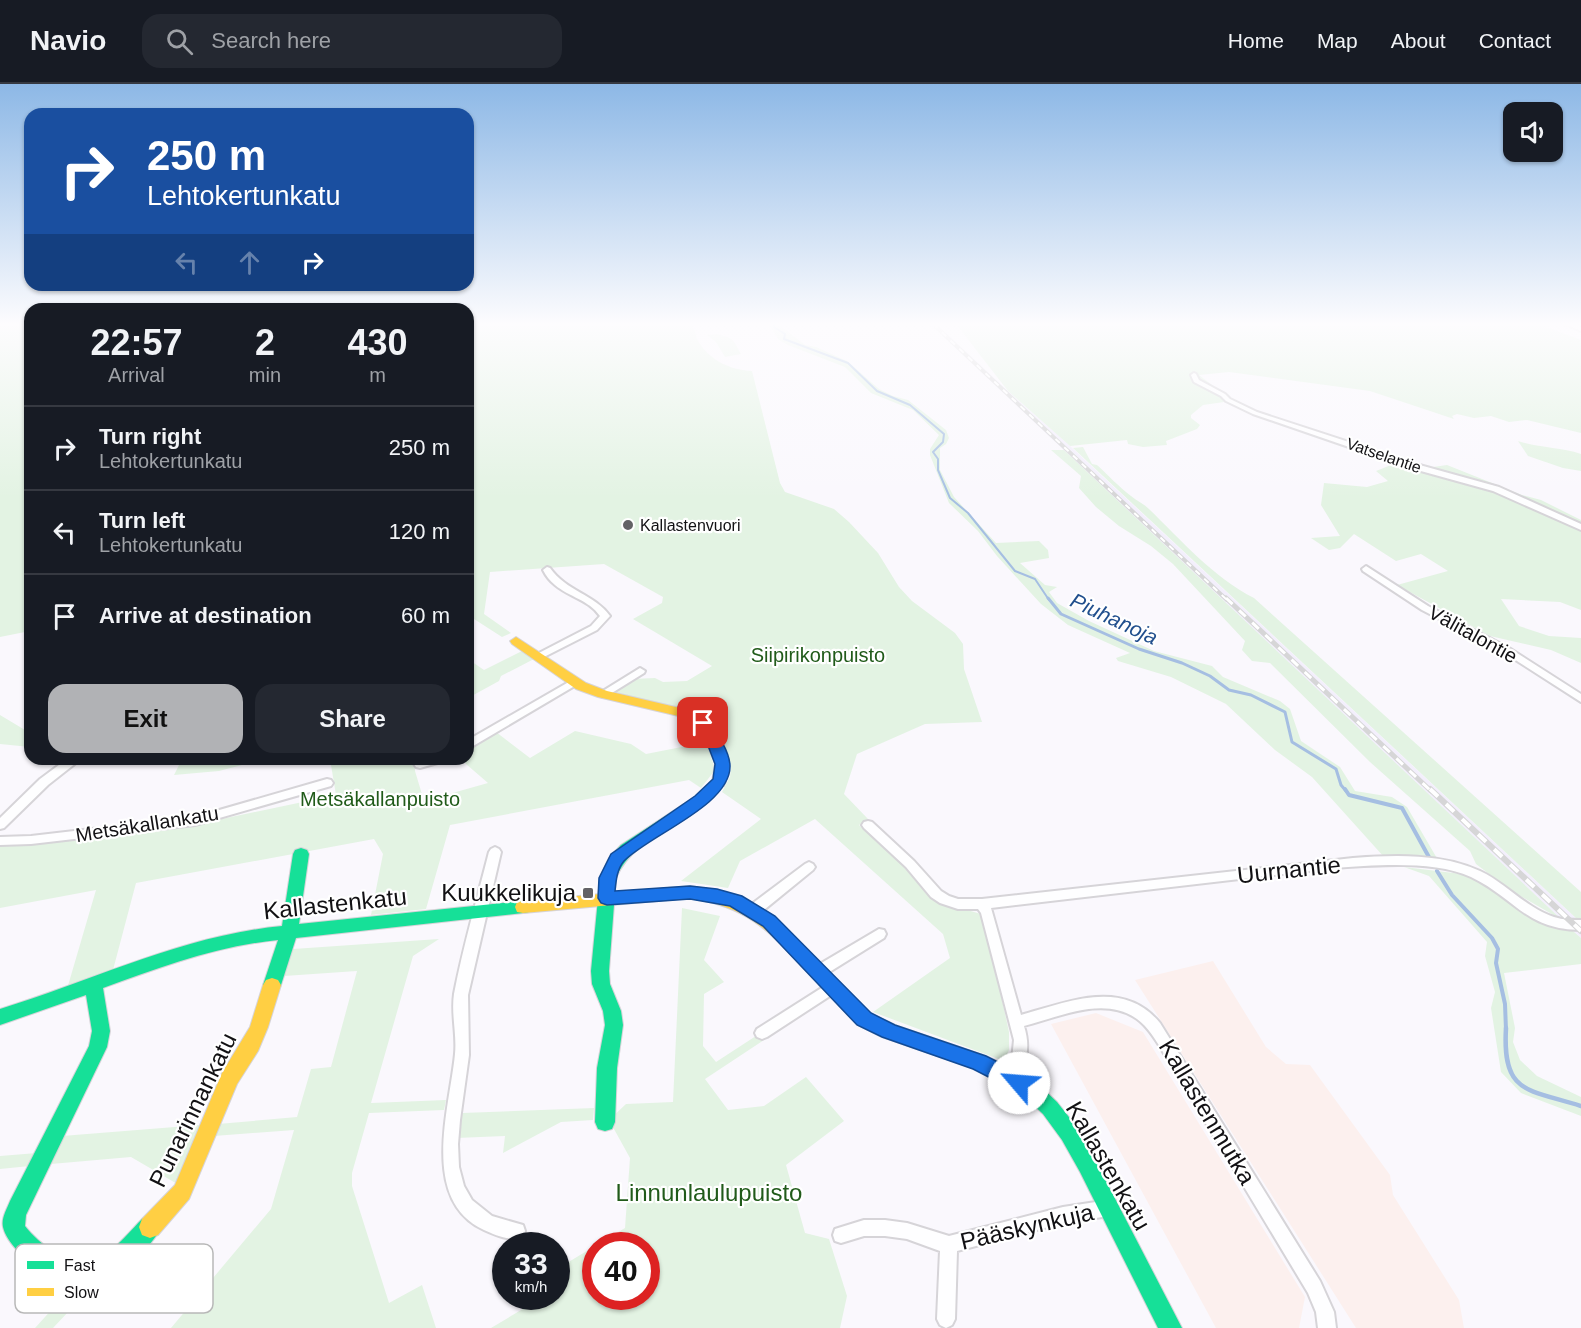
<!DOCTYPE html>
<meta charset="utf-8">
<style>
:root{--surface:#171b24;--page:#242831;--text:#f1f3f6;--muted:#9ea1a6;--line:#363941;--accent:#b1b2b5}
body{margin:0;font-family:Arial,sans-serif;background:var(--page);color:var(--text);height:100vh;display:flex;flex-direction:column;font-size:22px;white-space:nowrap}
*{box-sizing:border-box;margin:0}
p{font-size:20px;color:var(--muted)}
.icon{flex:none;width:33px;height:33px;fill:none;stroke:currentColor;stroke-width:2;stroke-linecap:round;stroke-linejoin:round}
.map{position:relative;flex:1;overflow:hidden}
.side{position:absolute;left:24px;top:219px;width:450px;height:462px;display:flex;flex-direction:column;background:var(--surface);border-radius:18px;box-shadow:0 2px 4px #0004}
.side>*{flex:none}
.top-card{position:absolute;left:24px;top:24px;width:450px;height:183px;border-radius:18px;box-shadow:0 2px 4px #0004;background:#1a4fa0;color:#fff;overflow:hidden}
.buttons{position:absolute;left:1503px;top:18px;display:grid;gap:12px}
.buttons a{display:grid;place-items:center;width:60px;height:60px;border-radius:12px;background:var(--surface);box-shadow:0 2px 4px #0004;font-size:30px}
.speed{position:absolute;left:492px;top:1148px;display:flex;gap:12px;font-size:30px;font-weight:700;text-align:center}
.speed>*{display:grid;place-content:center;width:78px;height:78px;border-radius:50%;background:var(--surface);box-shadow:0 2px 4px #0004;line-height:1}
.speed small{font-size:15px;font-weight:400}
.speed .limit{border:9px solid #d22;background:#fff;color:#111}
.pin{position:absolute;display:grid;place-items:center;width:51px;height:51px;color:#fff;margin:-26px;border-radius:12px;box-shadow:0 3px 9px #0006}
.me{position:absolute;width:66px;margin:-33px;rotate:297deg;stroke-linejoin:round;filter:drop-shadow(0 0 4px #0008)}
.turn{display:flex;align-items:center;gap:21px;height:126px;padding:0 24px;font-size:27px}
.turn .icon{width:78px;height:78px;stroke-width:2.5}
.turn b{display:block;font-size:42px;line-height:51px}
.lanes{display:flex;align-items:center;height:57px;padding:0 24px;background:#0003;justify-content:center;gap:30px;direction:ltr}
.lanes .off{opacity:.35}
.eta{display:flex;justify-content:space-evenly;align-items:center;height:102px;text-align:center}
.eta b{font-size:36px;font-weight:700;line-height:42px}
.button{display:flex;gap:12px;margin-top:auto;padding:12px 24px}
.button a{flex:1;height:69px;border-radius:18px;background:var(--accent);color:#111;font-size:24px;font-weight:700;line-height:69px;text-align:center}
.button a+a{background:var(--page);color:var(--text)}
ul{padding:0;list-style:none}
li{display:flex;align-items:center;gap:18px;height:84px;padding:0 24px;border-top:2px solid var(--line)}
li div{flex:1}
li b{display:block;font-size:22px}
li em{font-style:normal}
header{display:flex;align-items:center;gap:36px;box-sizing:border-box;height:84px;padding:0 30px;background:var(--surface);border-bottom:2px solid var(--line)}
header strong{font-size:28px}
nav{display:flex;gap:33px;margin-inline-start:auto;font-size:21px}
.search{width:420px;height:54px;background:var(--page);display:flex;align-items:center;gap:15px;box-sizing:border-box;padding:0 21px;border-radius:18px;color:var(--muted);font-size:22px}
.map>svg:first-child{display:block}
.commercial{fill:#fcf0ee}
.built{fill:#f3effc}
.green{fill:#e3f3e3}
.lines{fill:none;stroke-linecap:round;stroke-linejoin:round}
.stream-far3{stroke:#a5bee2;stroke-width:2}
.stream-far2{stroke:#a5bee2;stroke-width:3}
.stream-far1{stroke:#a5bee2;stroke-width:4}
.stream{stroke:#a5bee2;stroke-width:4.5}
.street-casing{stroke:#d6d4d8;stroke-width:4}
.fast-casing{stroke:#d6d4d8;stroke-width:2}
.slow-casing{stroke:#d6d4d8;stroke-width:2}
.street{fill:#fefeff;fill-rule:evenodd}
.fast{fill:#16e098;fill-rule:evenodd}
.slow{fill:#ffcf43;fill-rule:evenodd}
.rail-far2-casing{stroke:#d6d6d7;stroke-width:4}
.rail-far1-casing{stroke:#d6d6d7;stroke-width:5}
.rail-casing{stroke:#d6d6d7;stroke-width:6}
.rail-far2{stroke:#fff;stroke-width:2;stroke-dasharray:6;stroke-linecap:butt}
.rail-far1{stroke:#fff;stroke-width:3;stroke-dasharray:9;stroke-linecap:butt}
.rail{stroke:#fff;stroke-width:4;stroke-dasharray:11;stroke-linecap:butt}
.route{fill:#1a73e8;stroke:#114b97;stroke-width:1.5}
.poi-dot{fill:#636266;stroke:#fff;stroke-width:2}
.labels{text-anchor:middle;stroke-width:4.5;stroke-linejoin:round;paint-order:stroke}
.far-street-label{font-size:16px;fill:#121114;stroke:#fff}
.far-poi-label{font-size:16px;fill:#121114;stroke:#fff;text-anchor:start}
.street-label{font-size:20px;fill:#121114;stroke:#fff}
.park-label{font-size:20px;fill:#215b1a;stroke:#fff}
.water-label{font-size:21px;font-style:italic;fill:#214f8d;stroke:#fff}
.near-street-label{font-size:24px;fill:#121114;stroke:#fff}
.near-poi-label{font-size:24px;fill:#121114;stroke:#fff;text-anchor:end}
.near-park-label{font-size:24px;fill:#215b1a;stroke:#fff}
.key{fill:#fff;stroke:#b8b8b8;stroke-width:1.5}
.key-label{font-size:16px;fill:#121114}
</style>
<header>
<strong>Navio</strong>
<div class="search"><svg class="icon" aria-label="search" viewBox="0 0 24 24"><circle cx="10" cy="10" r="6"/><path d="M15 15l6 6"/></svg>Search here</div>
<nav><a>Home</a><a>Map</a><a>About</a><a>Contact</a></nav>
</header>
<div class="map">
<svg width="1581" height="1244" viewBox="0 0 1581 1244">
<rect width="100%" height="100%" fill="#faf8fd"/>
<path class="commercial" d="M 1213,877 L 1266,963 L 1286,980 L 1310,981 L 1390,1091 L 1393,1111 L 1459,1216 L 1464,1244 L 1356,1244 L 1135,896 Z
M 1096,929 L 1143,948 L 1305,1213 L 1299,1244 L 1216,1244 L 1051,940 Z"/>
<path class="built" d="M 930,240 L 937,240 L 1008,307 L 1070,362 L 1581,839 L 1581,854 Z"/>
<path class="green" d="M 0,240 L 30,240 L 30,547 L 0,553 Z
M 468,240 L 690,240 C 696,246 695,251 698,257 C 710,277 731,286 752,287 L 780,399 L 785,408 L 834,425 L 849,438 L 878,469 L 899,503 L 912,517 L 955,549 L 963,560 L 964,585 L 982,638 L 925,640 L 857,670 L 844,710 L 868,735 L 859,741 L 904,782 L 939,818 L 981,830 L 986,841 L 1009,948 L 1009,966 L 1004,977 L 873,928 L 950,874 L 943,850 L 815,735 L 740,777 L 728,804 L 681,797 L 761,735 L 722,708 L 730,693 L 731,681 L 714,643 L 700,630 L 612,607 L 633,595 L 655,594 L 663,598 L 687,597 L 712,582 L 633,535 L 662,519 L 663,513 L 604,480 L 490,488 L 484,530 L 511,549 L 502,553 L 474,535 L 468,538 Z
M 769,240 L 778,240 L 805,261 L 816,263 L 847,277 L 879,305 L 893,312 L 908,316 L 946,346 L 949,354 L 946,360 L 940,364 L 940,386 L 954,413 L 996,459 L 1039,457 L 1048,466 L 1049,474 L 1020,479 L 1045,501 L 1057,503 L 1049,508 L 1057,519 L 1089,537 L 1154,567 L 1212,582 L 1223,593 L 1280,617 L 1290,625 L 1301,657 L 1340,683 L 1355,707 L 1392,713 L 1407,723 L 1438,776 L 1384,773 L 1312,693 L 1275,666 L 1226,620 L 1171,593 L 1118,577 L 1116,574 L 1130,569 L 1068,541 L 1041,520 L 997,472 L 978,447 L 949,419 L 930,371 L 930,365 L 939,351 L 913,326 L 871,309 L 845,283 L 788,261 L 778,255 Z
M 956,240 L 1551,240 L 1554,241 L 1547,243 L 1581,256 L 1581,349 L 1527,336 L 1509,338 L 1491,332 L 1474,334 L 1457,330 L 1452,332 L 1454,335 L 1370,307 L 1229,288 L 1199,291 L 1221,308 L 1224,318 L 1203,321 L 1191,331 L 1191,334 L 1200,341 L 1197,345 L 1166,357 L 1167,361 L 1143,363 L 1128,360 L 1127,356 L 1070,362 L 1008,307 Z
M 717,250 C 736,255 732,255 741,270 L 725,273 L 716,258 L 707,251 Z
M 1518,357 C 1539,364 1560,363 1581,370 L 1581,387 L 1563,384 L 1528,372 Z
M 1083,363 L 1092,380 L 1097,381 C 1108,391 1119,403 1131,412 C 1137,417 1144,420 1149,425 C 1182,457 1213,493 1254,514 L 1581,808 L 1581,836 L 1578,836 L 1073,364 Z
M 1051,366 L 1064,366 L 1562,836 L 1510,806 L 1476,780 L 1470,767 L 1370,678 L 1270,579 L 1252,577 L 1242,566 L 1245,557 L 1173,480 L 1151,462 L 1119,442 L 1096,423 L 1079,404 L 1081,392 Z
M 1401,380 L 1488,403 L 1581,445 L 1581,526 L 1560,518 L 1501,515 L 1519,542 L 1549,552 L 1581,554 L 1581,579 L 1551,566 L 1490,552 L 1397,501 L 1448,487 L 1421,470 L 1396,477 L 1354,450 L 1340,464 L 1329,466 L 1311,454 L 1340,452 L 1321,421 L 1324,399 L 1367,403 L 1388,397 L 1376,387 L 1391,381 Z
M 1447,381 L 1522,411 L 1541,416 L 1581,436 L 1581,440 L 1491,401 L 1426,384 Z
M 522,567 L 534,575 L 501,592 L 499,597 L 468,614 L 468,575 L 484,586 Z
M 0,631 L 30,649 L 30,663 L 0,660 Z
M 575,647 L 631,660 L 646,670 L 707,658 L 715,686 L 701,704 L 689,696 L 450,741 L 426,825 L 371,831 L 383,770 L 374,755 L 136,799 L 113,886 L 67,905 L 96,806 L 0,824 L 0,761 L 81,756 L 169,746 L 336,711 L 330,675 L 415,675 L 415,687 L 424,717 L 488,699 L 466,680 L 464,675 L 468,675 L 468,664 L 496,648 L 530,674 Z
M 182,675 L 265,675 L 219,687 L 174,691 Z
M 1404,783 L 1470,791 L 1527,830 L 1554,844 L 1573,847 L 1581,854 L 1581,880 L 1504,889 L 1515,944 L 1513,958 L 1520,976 L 1537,992 L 1581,1013 L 1581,1032 L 1521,1009 L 1501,988 L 1491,924 L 1495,908 L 1485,872 L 1487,858 L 1429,792 Z
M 682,824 L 720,832 L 704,876 L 724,898 L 704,910 L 703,962 L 716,978 L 759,950 L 764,956 L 705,995 L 728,1026 L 764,1022 L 806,993 L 844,1037 L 786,1081 L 805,1149 L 829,1155 L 847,1212 L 840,1244 L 491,1244 L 538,1216 L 536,1212 L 556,1212 L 557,1185 L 595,1162 L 596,1212 L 646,1212 L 646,1161 L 597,1161 L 625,1144 L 630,1074 L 609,1036 L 626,1020 L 673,1018 Z
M 439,855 L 413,872 L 371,1019 L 446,1016 L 444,1026 L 369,1029 L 352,1089 L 352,1102 L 389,1219 L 422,1201 L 436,1244 L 171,1244 L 271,1125 L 294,1046 L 214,1052 L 218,1040 L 297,1033 L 311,985 L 331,983 L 357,887 L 284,892 L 293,865 Z
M 594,1024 L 593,1036 L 561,1038 L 503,1069 L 505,1052 L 456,1054 L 462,1029 Z
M 200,1041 L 179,1101 L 131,1073 L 51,1080 L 62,1052 Z
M 37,1069 L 30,1082 L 0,1085 L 0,1072 Z
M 74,1201 L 87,1208 L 53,1244 L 35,1244 Z"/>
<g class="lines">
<path class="stream-far3" d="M 774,240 L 774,243 L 785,250 L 784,255 L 848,279 L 877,307 L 910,321 L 944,350 L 943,358 L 933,368 L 938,375 L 938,386 L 950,414 L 968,429 L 1015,487 L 1035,495 L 1049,516"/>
<path class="stream-far2" d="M 1048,514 L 1061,530 L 1139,565 L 1182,579 L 1210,592 L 1229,606 L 1251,611 L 1285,628 L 1292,658 L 1336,685 L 1341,701 L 1346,707"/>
<path class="stream-far1" d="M 1345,705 L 1349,711 L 1402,724 L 1430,775
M 1437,787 L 1452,811 L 1492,854 L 1498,865 L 1496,879 L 1505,920 L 1506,946"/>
<path class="stream" d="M 1506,944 C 1502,1011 1528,1005 1581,1022"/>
<defs>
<path id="street" d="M 1565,240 L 1574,240 L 1581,243 L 1581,247 Z
M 1194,289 L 1196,290 L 1199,296 L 1225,310 L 1230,315 L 1257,328 L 1416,380 L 1499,403 L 1581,440 L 1581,446 L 1493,407 L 1410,384 L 1253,330 L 1226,317 L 1221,312 L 1194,298 L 1191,291 Z
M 1366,482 L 1428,522 L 1509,564 L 1581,610 L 1581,618 L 1503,568 L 1422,526 L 1363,487 L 1362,485 Z
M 547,483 L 550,484 C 566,507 594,510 610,532 L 597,546 L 540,575 L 535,572 L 537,570 L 591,542 L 600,532 C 589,516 569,513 555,501 C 550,497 546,492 543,486 Z
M 640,584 L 645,587 L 644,589 L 607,612 L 603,613 L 598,610 Z
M 574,595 L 578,596 L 579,598 L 578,600 L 468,665 L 468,656 Z
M 67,675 L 81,675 L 48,701 L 4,744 L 0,745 L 0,734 L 40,695 Z
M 424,675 L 443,675 L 441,678 L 420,684 L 416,683 L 414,680 L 416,677 Z
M 327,695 L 331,696 L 333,699 L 331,702 L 195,741 L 31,760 L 0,761 L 0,753 L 31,752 L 195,733 Z
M 868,737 L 872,738 L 914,777 L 941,807 L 949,812 L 958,815 L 982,815 L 1353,774 C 1394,771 1441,769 1480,787 C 1506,799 1526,824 1554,833 C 1563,836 1572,836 1581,836 L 1581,846 C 1526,846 1515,814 1471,793 C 1434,776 1375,781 1334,784 L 991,824 L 1021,931 C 1068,918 1123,894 1160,939 L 1320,1197 L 1334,1228 L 1336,1244 L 1318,1244 L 1316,1228 L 1308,1209 L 1163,968 C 1156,956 1148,943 1137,935 C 1104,911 1059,933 1024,942 C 1031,965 1026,977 1016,998 L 1011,1000 L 1006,998 L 1004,993 L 1012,976 L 1014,956 L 981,829 L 978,825 L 958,825 L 940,819 L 931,813 L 906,783 L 864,744 L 862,741 L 864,738 Z
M 495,763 L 499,765 L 501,768 L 468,911 L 469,971 L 460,1036 L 458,1060 L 459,1083 L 464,1102 L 472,1116 L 492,1132 L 523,1141 L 525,1147 L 523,1153 C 511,1158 495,1151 484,1146 C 419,1116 450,1023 455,970 C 457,950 451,930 454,910 C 463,863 477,815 489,768 L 491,765 Z
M 809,778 L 813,780 L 815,783 L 813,786 L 759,830 L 754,831 L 749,830 L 748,826 L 749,822 L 805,780 Z
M 879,845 L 884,846 L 886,850 L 884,854 L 823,892 L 818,894 L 813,892 L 811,888 L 813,884 Z
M 831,898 L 836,900 L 838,904 L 836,908 L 767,953 L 762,955 L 757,953 L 755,949 L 757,945 Z
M 1109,1116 L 1115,1118 L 1117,1124 L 1115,1130 L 1109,1132 L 1063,1139 L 957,1167 L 955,1235 L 952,1241 L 946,1244 L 940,1241 L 937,1235 L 940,1167 L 907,1155 L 885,1152 L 864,1152 L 841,1159 L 835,1157 L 833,1151 L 835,1145 L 864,1136 L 885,1136 L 907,1139 L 949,1152 L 1063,1123 Z"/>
<path id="fast" d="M 719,693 L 724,694 L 726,698 C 699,740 636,747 616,794 L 609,887 L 610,900 L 621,927 L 623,941 L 617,984 L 615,1038 L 612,1045 L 605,1047 L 598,1045 L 595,1038 L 597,984 L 605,941 L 603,927 L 592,900 L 591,887 L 600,794 L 609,774 L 621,761 L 696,712 L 714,694 Z
M 301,764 L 307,766 L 309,770 L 299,840 L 523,817 L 529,818 L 531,823 L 529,828 L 523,829 L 296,854 L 281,901 L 278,906 L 272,908 L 266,906 L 263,901 L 278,856 C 217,862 161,883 103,904 L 110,947 L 107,963 L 26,1131 L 25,1142 C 33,1152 42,1160 53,1167 C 93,1195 115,1163 142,1135 L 150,1132 L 158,1135 L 161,1143 C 149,1170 103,1205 72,1201 C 50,1197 8,1166 3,1143 C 1,1134 7,1125 10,1117 L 89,962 L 92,947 L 86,911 L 0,941 L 0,925 C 95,896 181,852 282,842 L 293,770 L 295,766 Z
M 819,882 L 825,884 L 870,929 L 895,941 L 986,972 L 1018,987 L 1038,1000 L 1057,1018 L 1076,1042 L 1094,1074 L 1182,1244 L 1158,1244 L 1080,1088 L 1062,1056 L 1043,1030 L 1024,1012 L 1004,999 L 973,984 L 882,953 L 858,941 L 813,894 L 810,889 L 813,884 Z"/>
<path id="slow" d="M 516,553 L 586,599 L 607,607 L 697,628 L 714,644 L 729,679 L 724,702 L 714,702 L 712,698 L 715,679 L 701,646 L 687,634 L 598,613 L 576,605 L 512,560 L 510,557 Z
M 690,802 C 758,812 780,837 825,884 L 828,889 L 825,894 L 819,896 L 813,894 C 771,850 753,824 690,814 L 523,829 L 517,828 L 515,823 L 517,818 L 523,817 Z
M 272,894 L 278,896 L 281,901 L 268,943 L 258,967 L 237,1000 L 189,1115 L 158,1151 L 150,1154 L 142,1151 L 139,1143 L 142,1135 L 175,1101 L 222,989 L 250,943 L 263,901 L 266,896 Z"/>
</defs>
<use href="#street" class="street-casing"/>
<use href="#fast" class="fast-casing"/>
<use href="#slow" class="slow-casing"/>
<use href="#street" class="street"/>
<use href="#fast" class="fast"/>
<use href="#slow" class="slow"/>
<defs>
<path id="rail-far2" d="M 933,240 L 1227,516"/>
<path id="rail-far1" d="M 1226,514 L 1431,707"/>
<path id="rail" d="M 1430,705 L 1581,847"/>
</defs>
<use href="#rail-far2" class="rail-far2-casing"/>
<use href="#rail-far1" class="rail-far1-casing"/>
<use href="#rail" class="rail-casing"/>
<use href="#rail-far2" class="rail-far2"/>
<use href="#rail-far1" class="rail-far1"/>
<use href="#rail" class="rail"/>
</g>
<linearGradient id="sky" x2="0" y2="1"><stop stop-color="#8db8e6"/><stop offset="0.58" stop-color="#fdfcfe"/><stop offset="1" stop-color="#fdfcfe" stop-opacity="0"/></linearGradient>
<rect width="1581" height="414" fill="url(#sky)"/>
<path class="route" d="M 703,634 L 708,636 C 716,648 729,666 730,681 C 732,721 649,751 624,777 C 617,785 616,797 615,807 L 690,802 L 717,805 L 742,812 L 775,832 L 871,929 L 895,941 L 986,972 L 1026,992 L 1029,999 L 1026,1005 L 1019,1007 L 1012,1005 L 973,985 L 882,953 L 857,941 L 763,842 L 730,822 L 690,815 L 607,821 L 601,819 L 598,814 L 599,794 L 611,770 L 695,712 L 713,695 L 715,680 L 704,651 L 696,639 Z"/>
<g class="poi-dot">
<circle cx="628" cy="441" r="6"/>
<rect x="582" y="803" width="12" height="12" rx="3"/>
</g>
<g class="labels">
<g class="far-street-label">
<text transform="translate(1384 371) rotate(19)" y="6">Vatselantie</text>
</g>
<g class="far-poi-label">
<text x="640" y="447">Kallastenvuori</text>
</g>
<g class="street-label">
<text transform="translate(1473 550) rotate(29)" y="7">Välitalontie</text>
<text transform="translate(147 740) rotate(-9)" y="7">Metsäkallankatu</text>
</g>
<g class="park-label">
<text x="818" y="578">Siipirikonpuisto</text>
<text x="380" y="722">Metsäkallanpuisto</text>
</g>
<g class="water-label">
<text transform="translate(1114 535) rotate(25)" y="7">Piuhanoja</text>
</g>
<g class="near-street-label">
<text transform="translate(1289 786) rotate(-6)" y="8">Uurnantie</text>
<text transform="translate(335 820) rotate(-6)" y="8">Kallastenkatu</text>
<text transform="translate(193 1026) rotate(-64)" y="8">Punarinnankatu</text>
<text transform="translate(1207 1028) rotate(59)" y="8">Kallastenmutka</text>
<text transform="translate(1108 1082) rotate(60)" y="8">Kallastenkatu</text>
<text transform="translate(1027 1143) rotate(-13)" y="8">Pääskynkuja</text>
</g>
<g class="near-poi-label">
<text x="576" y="817">Kuukkelikuja</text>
</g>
<g class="near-park-label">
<text x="709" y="1117">Linnunlaulupuisto</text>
</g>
</g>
<rect x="15" y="1160" width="198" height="69" rx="9" class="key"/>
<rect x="27" y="1177" width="27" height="8" fill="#16e098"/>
<rect x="27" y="1204" width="27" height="8" fill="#ffcf43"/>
<g class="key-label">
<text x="64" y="1187">Fast</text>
<text x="64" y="1214">Slow</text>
</g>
</svg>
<div class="buttons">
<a><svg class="icon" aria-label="sound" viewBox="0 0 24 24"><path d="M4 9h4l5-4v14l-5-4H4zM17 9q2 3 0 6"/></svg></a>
</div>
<div class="speed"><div>33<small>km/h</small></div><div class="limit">40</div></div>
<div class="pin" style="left:703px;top:639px;background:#d93025"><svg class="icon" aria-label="arrive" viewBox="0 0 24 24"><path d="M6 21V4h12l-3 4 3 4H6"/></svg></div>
<svg class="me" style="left:1019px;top:999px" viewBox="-20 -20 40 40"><circle r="19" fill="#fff"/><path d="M0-13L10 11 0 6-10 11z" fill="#1a73e8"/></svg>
<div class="top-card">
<div class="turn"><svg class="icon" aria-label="right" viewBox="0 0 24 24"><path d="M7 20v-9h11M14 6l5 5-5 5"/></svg><div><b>250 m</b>Lehtokertunkatu</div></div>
<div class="lanes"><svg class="icon off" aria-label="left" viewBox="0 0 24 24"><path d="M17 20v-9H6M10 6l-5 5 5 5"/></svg><svg class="icon off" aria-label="ahead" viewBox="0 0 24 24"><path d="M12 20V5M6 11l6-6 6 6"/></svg><svg class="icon" aria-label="right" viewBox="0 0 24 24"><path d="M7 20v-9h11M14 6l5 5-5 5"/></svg></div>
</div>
<section class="side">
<div class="eta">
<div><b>22:57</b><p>Arrival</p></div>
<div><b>2</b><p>min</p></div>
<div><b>430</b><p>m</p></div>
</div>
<ul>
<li><svg class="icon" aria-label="right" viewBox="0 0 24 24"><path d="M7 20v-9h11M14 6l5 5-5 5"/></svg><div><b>Turn right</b><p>Lehtokertunkatu</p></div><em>250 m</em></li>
<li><svg class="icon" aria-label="left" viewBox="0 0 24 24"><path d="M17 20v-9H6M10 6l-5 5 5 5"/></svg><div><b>Turn left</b><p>Lehtokertunkatu</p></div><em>120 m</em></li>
<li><svg class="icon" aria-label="arrive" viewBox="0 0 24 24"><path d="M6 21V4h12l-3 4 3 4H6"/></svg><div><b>Arrive at destination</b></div><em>60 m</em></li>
</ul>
<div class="button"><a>Exit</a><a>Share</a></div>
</section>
</div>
